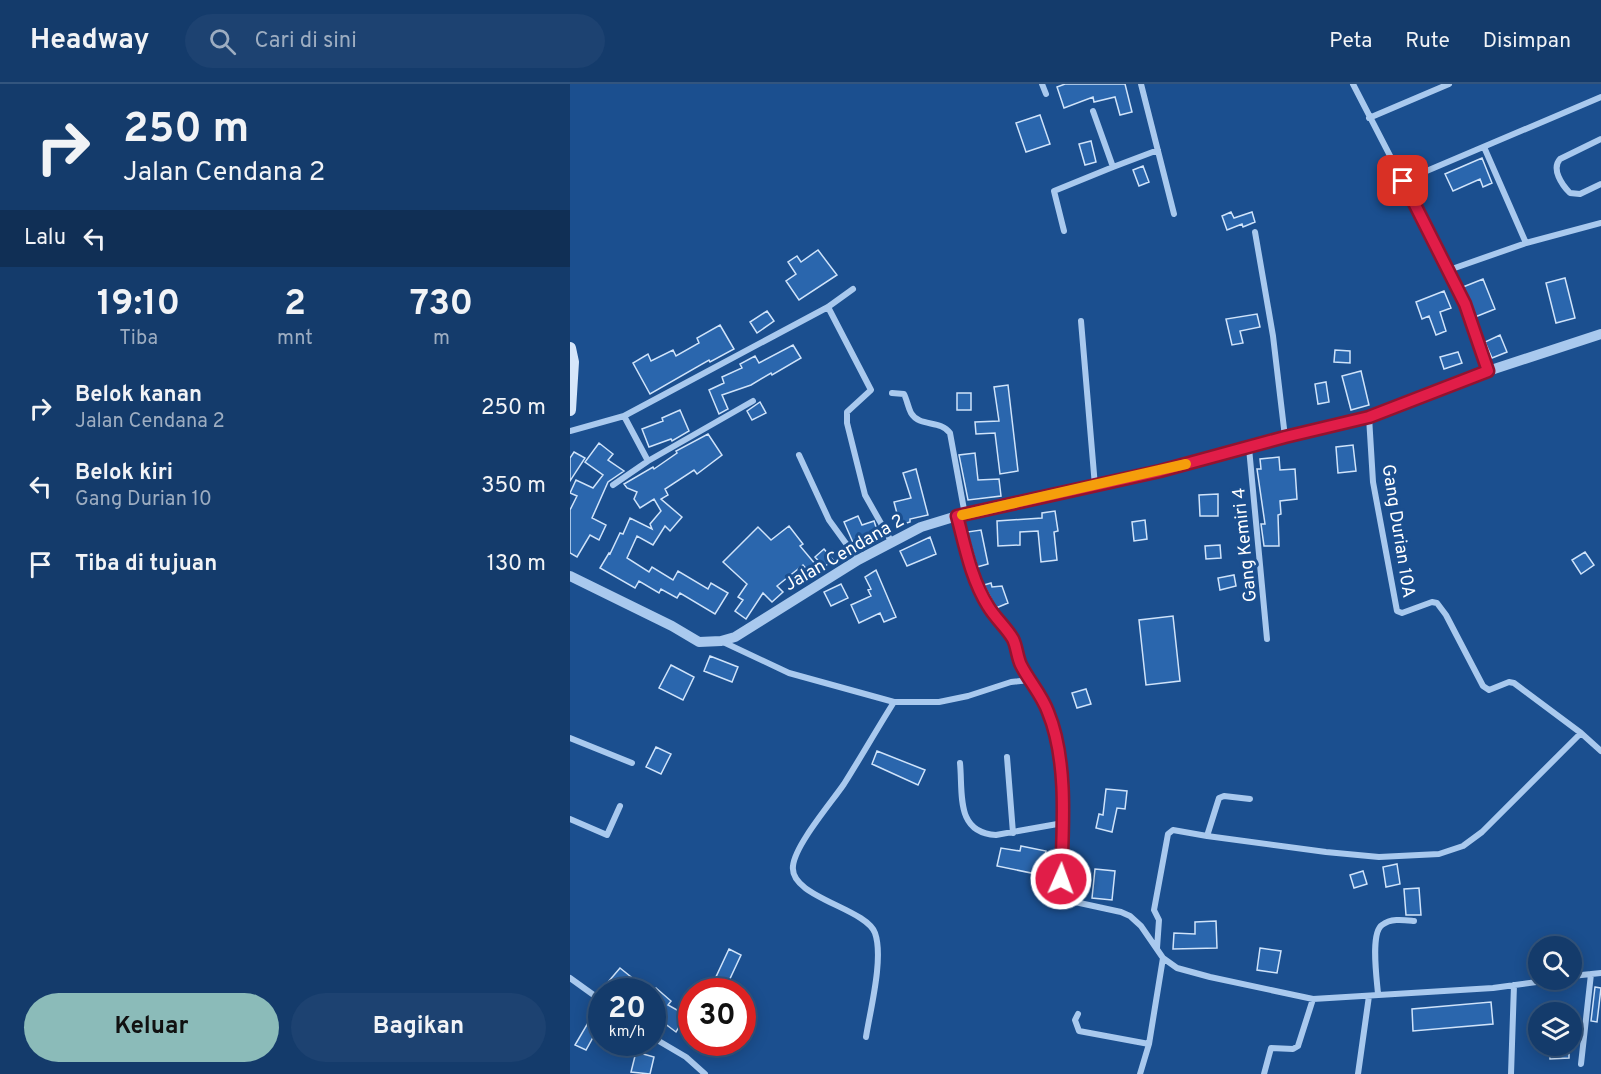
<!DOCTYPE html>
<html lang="id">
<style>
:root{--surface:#143b6b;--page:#1d4271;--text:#f1f3f6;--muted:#9dadc1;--line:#33557e;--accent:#8bbbb9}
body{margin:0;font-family:Overpass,sans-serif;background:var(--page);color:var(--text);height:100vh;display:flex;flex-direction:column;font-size:22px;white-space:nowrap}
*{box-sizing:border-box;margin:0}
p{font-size:20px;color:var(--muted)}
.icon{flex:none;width:33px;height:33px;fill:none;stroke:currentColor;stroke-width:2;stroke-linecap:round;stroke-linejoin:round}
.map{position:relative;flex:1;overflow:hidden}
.panel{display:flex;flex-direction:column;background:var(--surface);width:570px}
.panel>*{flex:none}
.banner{background:#143b6b;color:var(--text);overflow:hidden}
.fabs{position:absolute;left:958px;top:852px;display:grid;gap:12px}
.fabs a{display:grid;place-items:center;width:54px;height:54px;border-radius:50%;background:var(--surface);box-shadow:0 3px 15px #0003,0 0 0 2px var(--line);font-size:30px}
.speed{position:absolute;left:18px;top:894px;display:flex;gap:12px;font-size:30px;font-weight:700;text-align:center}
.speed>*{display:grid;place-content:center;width:78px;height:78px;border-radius:50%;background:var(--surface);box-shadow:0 3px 15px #0003,0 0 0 2px var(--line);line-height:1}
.speed small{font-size:15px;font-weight:400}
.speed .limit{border:9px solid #d22;background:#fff;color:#111}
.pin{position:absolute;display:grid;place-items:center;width:51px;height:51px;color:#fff;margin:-26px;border-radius:12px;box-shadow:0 3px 9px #0006}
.me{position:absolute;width:66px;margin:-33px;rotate:2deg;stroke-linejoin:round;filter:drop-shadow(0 0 4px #0008)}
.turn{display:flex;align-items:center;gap:21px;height:126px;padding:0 24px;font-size:27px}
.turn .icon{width:78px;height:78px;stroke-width:2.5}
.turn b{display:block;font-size:42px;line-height:51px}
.then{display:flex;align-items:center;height:57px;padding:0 24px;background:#0003;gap:12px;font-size:22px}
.eta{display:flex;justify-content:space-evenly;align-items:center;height:102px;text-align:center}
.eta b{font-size:36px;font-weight:700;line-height:42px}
.primary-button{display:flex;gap:12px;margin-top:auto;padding:12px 24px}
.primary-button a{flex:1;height:69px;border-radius:36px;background:var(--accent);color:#111;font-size:24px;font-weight:700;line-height:69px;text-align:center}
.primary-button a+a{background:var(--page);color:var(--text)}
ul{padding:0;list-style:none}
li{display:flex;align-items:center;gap:18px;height:78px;padding:0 24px}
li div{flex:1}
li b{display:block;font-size:22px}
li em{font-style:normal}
header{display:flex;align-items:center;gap:36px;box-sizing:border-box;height:84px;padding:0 30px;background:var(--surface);border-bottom:2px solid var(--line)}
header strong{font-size:28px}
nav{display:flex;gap:33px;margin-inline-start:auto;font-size:21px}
.search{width:420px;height:54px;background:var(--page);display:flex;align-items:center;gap:15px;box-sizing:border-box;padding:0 21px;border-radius:33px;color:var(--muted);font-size:22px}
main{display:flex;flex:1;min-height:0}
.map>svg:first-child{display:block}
.building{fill:#2a66ad;stroke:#cfe3fa;stroke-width:1.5}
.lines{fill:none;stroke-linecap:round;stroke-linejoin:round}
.minor{stroke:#a9c9ee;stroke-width:6}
.tertiary{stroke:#a9c9ee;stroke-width:10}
.secondary{stroke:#d6e6fa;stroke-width:12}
.route-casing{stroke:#92132f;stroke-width:15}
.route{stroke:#e11d48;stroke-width:10}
.slow{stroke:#f59e0b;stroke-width:10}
.labels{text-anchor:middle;stroke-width:6;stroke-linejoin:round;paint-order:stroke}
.street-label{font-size:18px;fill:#fff;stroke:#1b4f8f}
</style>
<header>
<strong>Headway</strong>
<div class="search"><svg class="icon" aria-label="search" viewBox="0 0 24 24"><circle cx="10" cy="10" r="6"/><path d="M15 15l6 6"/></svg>Cari di sini</div>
<nav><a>Peta</a><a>Rute</a><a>Disimpan</a></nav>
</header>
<main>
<section class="panel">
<div class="banner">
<div class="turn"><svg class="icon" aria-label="right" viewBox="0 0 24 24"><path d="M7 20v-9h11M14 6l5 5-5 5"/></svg><div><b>250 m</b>Jalan Cendana 2</div></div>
<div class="then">Lalu<svg class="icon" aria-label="left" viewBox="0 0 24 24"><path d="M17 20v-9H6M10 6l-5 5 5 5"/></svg></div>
</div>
<div class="eta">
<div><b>19:10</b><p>Tiba</p></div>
<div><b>2</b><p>mnt</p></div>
<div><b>730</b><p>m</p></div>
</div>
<ul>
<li><svg class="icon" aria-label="right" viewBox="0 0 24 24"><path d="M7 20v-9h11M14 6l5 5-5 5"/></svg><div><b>Belok kanan</b><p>Jalan Cendana 2</p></div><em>250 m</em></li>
<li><svg class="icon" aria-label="left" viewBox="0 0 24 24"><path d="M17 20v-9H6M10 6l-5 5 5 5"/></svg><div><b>Belok kiri</b><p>Gang Durian 10</p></div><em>350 m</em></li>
<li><svg class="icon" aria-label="arrive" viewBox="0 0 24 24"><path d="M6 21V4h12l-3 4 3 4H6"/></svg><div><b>Tiba di tujuan</b></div><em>130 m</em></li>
</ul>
<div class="primary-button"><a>Keluar</a><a>Bagikan</a></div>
</section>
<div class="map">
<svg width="1031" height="990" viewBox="0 0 1031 990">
<rect width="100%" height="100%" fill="#1b4f8f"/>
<path class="building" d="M 495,0 L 555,0 L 562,28 L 550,31 L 545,13 L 524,18 L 523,13 L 494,24 L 487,3 Z
M 470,31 L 480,60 L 456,68 L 446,39 Z
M 521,57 L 526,78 L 515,81 L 509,60 Z
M 912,74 L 922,99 L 913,103 L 910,95 L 883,107 L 875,90 Z
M 573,82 L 579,98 L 569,102 L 563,86 Z
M 661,128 L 664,134 L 682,128 L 685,138 L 673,143 L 672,140 L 657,146 L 652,132 Z
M 248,166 L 267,191 L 229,216 L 216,197 L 226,190 L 218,178 L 227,172 L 231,178 Z
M 995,194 L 1005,234 L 986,239 L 976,199 Z
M 913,195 L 925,225 L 905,233 L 893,203 Z
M 874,207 L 881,224 L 870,228 L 876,247 L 866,251 L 859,232 L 852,235 L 846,218 Z
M 197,227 L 204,237 L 187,249 L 180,238 Z
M 687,230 L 690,243 L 670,247 L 673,259 L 662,261 L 656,235 Z
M 150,241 L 164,265 L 140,278 L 139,276 L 80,310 L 63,279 L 78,270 L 81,277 L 103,266 L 106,272 L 129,259 L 127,254 Z
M 930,251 L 937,268 L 922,274 L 915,258 Z
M 223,261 L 231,274 L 202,291 L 201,289 L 181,301 L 152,311 L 158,325 L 149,330 L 139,306 L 154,299 L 152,293 L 172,284 L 170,280 L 185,272 L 189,279 Z
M 765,266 L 780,267 L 780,279 L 764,278 Z
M 888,268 L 892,279 L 874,285 L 870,273 Z
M 791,287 L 799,321 L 781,326 L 772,292 Z
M 756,298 L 759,318 L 748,320 L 745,300 Z
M 438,301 L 448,387 L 430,390 L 425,349 L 406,350 L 405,338 L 429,337 L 424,303 Z
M 387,309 L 401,309 L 401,326 L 387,326 Z
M 190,318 L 196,329 L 182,336 L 177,327 Z
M 110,326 L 119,347 L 102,357 L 101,355 L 79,363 L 72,345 L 93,337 L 92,334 Z
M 138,350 L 152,371 L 127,390 L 124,386 L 95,405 L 98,411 L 91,415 L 112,433 L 100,447 L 95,442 L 83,461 L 67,452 L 57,474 L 79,488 L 82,483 L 103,496 L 108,487 L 138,505 L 141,499 L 158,509 L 145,530 L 110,509 L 107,514 L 91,505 L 89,509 L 69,497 L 65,504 L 30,484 L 39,469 L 40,470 L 50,449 L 53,450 L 60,434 L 82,445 L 80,440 L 91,427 L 84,415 L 70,424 L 64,415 L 67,408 L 57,404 L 54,400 L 83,383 L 84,385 L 107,369 L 106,367 Z
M 29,359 L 43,370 L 38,376 L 54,387 L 38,398 L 22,434 L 36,441 L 29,456 L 20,451 L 7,473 L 0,469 L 0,426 L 7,412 L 0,409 L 6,396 L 23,404 L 33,391 L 15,378 Z
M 783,361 L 786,387 L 768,389 L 766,363 Z
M 4,368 L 15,374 L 0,397 L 0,374 Z
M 405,369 L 408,396 L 429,395 L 431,412 L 398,416 L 389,371 Z
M 709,373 L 710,386 L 725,385 L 727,415 L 710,417 L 711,430 L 708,431 L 709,462 L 694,462 L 691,440 L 695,440 L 687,385 L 691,385 L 690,375 Z
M 346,385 L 358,431 L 340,435 L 340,438 L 330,441 L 324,418 L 341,414 L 333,389 Z
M 648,410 L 648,432 L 630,432 L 629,411 Z
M 485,427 L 488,447 L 484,448 L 487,476 L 471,478 L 468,447 L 450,448 L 450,461 L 428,462 L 427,437 L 472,434 L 472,429 Z
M 288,432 L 292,441 L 304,437 L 309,452 L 285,463 L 274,438 Z
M 575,436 L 577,455 L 564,457 L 562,438 Z
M 219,442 L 233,460 L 230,462 L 246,481 L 239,488 L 233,481 L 207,502 L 213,508 L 202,518 L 193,509 L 176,535 L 165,527 L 173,516 L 168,513 L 177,500 L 153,478 L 188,443 L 201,456 Z
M 411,446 L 418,480 L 407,483 L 397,448 Z
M 360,453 L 366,470 L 337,482 L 330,467 Z
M 650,461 L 651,474 L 636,475 L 635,462 Z
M 254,465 L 263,476 L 254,483 L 245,473 Z
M 1015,468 L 1024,481 L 1011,490 L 1002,476 Z
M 306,486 L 326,533 L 314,538 L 310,529 L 289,539 L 281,521 L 301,512 L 298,506 L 301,505 L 295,493 Z
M 664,491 L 666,502 L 650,506 L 648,494 Z
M 421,499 L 422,503 L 432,502 L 438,519 L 426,524 L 414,501 Z
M 271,500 L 278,514 L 261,522 L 254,508 Z
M 603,532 L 610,597 L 576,601 L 569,536 Z
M 140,572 L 168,583 L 162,598 L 134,587 Z
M 101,581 L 124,593 L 113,616 L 89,604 Z
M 516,605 L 521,620 L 507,624 L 502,609 Z
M 86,663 L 101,670 L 91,690 L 76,683 Z
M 307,667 L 355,686 L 348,701 L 302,680 Z
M 536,705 L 557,707 L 555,725 L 547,724 L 542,748 L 526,744 L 529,730 L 533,731 Z
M 451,762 L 476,767 L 471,791 L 427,782 L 431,764 L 450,767 Z
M 827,780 L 830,800 L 816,803 L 813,783 Z
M 525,785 L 545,787 L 542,816 L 522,814 Z
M 793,787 L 797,800 L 784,804 L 780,791 Z
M 849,804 L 851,831 L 836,831 L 834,805 Z
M 646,837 L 647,864 L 603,865 L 604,849 L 625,850 L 625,838 Z
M 690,864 L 711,867 L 707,889 L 687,886 Z
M 159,865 L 171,871 L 157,901 L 145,895 Z
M 50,884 L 65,896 L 66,895 L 77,908 L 58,908 L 53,902 L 49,908 L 38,908 L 33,904 Z
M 1025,903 L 1031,904 L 1027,938 L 1021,937 Z
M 86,904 L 101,917 L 98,921 L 116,931 L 106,948 L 82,930 L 82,908 Z
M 921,918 L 923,940 L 843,947 L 842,925 Z
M 25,927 L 32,931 L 32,937 L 16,966 L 5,961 Z
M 979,962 L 999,962 L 999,974 L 980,975 Z
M 66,968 L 84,973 L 80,990 L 61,988 Z"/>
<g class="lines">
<path class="minor" d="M 472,0 L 476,10
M 571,0 L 604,130
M 783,0 L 879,186 L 895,220 L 918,287
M 523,27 L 543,83 L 588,66
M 799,34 L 879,0
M 1031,55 L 990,75 C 981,85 992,101 1000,109 L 1010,110 L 1031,100
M 914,63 L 956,159
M 833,97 L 1031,13
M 494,147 L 484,107 L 543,83
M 685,148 L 703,252 L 715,353
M 879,186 L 956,159 L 1031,139
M 258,223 L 301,306 L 277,328 L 277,339 L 295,411 L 321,457
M 511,237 L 525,402
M 322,309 L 334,310 C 337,316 338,323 341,329 C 350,344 370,335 380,349 L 395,431
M 54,332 L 78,377
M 799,333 L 803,398 L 827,527 L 832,529 L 862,518 L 867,519 L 876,531 L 913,602 L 919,606 L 939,598 L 944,599 L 1011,649 L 1031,667
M 0,347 L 54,332 L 258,223 L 283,205
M 679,364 L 697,555
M 229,371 L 259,436 L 288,476
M 43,401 L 78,377 L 183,317
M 387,432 L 402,486 L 411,509 L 418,522 L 444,557 L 450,580 L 479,629 L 487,661 L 490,691 L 493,739 L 491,795 L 497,812 L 505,818 L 551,828 L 560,832 L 571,842 L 593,874 L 607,884 L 640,893 L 743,915 L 923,904 L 981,896
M 151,557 L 219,589 L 324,618 L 369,618 L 398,612 L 441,598 L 460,596
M 0,654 L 62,679
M 437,673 L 443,749
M 390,679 C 393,709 385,749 426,751 L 493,739
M 680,715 L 654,712 L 649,714 L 637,752 L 756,768 L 809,773 L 869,770 L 893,762 L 912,748 L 1011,649
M 0,735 L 37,751 L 50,722
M 587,864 L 589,836 L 584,826 L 598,750 L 603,746 L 637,752
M 1002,892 L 1031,889
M 0,894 L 32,917
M 808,910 C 807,896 800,849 812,841 C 821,834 834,836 844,837
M 508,930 L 505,936 L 509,947 L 579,960
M 82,953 L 116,973 L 135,990
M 296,953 C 300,927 314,874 305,849 C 296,824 219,813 223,782 C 225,761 261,719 274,700 C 291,673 307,645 324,618
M 1011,980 L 1021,890
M 570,990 L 579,960 L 593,874
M 694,990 L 701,964 L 723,965 L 728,962 L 743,915
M 788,990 L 799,912
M 941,990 L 944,901"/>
<path class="tertiary" d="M 0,492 L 102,542 L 129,558 L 151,557 L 165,553 L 288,476 L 351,443 L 387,432 L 589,387 L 715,353 L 799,333 L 918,287 L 1031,250"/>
<path class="secondary" d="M 0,264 L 3,278 L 0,326"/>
</g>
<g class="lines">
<defs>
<path id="route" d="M 491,795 C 493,743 498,676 478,628 C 472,611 459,597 451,581 C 447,573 447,563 443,555 C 436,543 425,534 418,522 C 401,495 395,462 387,432 L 590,387 L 715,353 L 799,333 L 918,287 L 895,220 L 833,97"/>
</defs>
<use href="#route" class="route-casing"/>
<use href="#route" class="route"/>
<path class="slow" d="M 392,431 L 616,380"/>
</g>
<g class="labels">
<g class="street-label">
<text transform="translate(829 447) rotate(81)" y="6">Gang Durian 10A</text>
<text transform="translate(674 461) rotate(-96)" y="6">Gang Kemiri 4</text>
<text transform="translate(274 468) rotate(-30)" y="6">Jalan Cendana 2</text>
</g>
</g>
</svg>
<div class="fabs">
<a><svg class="icon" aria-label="search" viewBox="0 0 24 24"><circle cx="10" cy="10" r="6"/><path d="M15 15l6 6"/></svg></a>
<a><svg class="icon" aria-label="layers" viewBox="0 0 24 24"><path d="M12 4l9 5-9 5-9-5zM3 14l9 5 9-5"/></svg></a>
</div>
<div class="speed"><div>20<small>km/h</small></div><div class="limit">30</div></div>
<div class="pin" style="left:833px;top:97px;background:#d93025"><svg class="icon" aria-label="arrive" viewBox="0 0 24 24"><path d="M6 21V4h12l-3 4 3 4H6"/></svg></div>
<svg class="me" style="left:491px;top:795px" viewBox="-20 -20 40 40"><circle r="17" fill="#e11d48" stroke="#fff" stroke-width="3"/><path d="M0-11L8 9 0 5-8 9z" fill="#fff"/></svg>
</div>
</main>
